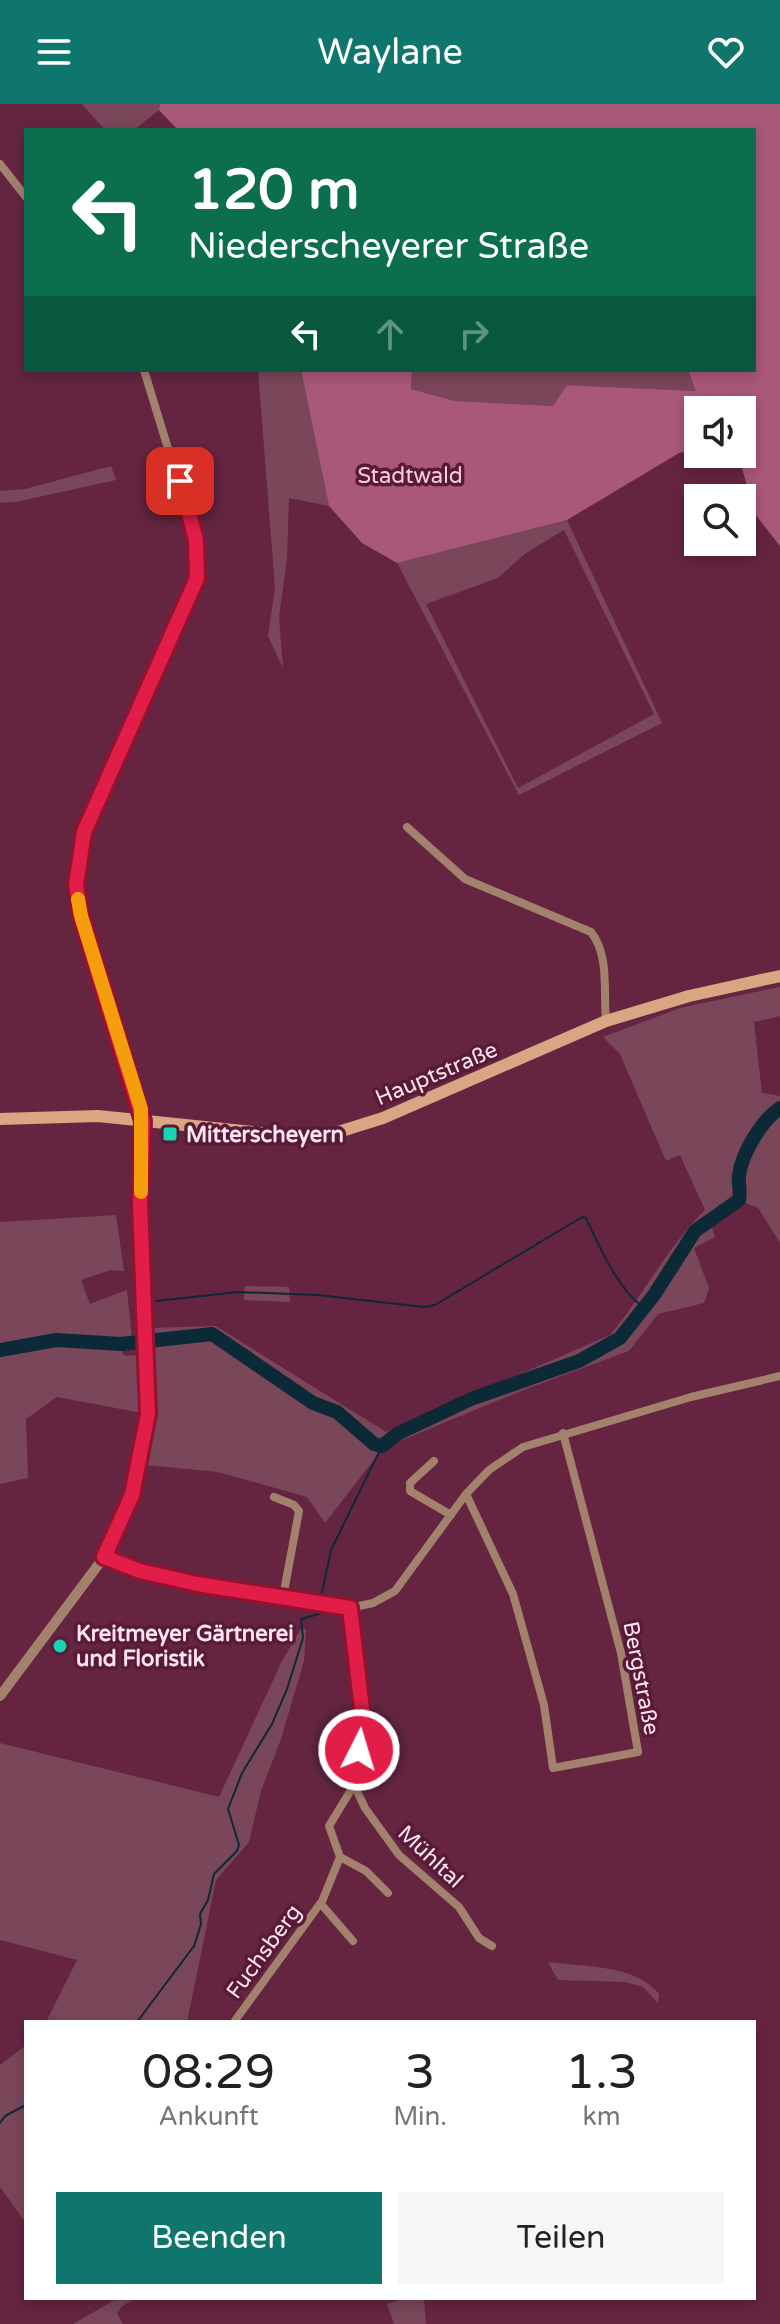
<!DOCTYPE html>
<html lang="de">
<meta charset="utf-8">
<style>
:root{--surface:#fff;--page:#f6f6f6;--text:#222;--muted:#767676;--accent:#0f766e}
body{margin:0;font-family:"Varela Round",sans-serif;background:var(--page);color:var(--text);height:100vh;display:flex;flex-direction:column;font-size:30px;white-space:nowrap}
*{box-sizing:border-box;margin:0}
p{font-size:26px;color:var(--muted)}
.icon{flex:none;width:44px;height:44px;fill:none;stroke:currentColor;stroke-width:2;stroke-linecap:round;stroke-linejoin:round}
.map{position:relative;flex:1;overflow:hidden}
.side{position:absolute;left:24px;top:1916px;width:732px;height:280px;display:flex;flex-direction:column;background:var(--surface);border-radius:0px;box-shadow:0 4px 12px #0003}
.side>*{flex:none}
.hud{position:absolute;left:24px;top:24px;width:732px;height:244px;border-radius:0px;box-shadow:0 4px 12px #0003;background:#0b6e4f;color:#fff;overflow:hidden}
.tools{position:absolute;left:684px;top:292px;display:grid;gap:16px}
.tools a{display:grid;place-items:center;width:72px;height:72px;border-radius:0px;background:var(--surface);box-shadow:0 4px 12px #0003;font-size:40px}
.pin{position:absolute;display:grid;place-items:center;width:68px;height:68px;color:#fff;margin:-34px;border-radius:16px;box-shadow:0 4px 12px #0006}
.me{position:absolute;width:88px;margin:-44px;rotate:5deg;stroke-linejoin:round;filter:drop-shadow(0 0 6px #0008)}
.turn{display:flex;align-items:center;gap:28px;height:168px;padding:0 32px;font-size:36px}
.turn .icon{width:104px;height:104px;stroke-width:2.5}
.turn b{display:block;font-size:56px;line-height:68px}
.lanes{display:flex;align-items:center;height:76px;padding:0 32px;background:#0003;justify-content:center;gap:40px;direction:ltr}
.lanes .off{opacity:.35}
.eta{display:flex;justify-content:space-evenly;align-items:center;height:136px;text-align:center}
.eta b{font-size:48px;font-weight:600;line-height:56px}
.primary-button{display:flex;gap:16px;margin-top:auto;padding:16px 32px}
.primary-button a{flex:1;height:92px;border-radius:0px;background:var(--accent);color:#fff;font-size:32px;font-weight:600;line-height:92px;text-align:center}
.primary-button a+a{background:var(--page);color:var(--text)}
header{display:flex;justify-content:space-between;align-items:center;height:104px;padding:0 32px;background:var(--accent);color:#fff;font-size:36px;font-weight:600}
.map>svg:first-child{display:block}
.green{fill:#79465a;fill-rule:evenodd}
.forest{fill:#a95879}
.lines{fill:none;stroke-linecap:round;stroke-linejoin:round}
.stream{stroke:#0c2938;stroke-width:2}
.river{stroke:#0c2938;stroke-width:14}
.minor{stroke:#a2826c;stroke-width:8}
.tertiary{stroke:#a2826c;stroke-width:10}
.secondary{stroke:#d9a684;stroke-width:12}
.route-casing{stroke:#92132f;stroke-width:20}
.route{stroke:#e11d48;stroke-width:14}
.slow{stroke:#f59e0b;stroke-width:14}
.poi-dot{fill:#15d5b3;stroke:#581a37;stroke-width:3}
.labels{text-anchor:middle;stroke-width:7;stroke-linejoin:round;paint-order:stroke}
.park-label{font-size:22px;fill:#fdcdde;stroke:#581a37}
.street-label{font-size:22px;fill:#fde5ed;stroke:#581a37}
.poi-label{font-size:22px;font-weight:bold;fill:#fde5ed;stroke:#581a37;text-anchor:start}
</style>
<header><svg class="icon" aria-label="menu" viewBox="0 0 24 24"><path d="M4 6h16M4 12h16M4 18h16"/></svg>Waylane<svg class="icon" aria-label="heart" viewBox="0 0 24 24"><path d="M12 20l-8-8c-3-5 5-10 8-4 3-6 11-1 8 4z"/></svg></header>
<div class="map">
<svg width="780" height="2220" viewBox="0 0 780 2220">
<rect width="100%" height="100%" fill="#652541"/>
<path class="green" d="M 82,0 L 160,0 L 159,6 L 134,26 L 105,26 Z
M 258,266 L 301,266 L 329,402 L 289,394 L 287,455 L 279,513 L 283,564 L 268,532 L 275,484 Z
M 412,266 L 688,266 L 697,287 L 567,281 L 553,302 L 455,297 L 411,285 Z
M 111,362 L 116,376 L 16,398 L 0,399 L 0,387 L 25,385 Z
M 567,416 L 662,619 L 519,691 L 397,459 ZM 564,426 L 654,610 L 518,684 L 426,500 L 498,474 L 526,449 Z
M 780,883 L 780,912 L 754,918 L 762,989 L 780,992 L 780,1139 L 758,1104 L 739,1096 L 709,1114 L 715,1133 L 694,1144 L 709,1184 L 704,1199 L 658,1210 L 629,1247 L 526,1285 L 383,1344 L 325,1419 L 307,1393 L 218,1368 L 145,1361 L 153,1329 L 148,1224 L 216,1222 L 386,1328 L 610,1231 C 644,1191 667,1143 705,1106 L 680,1051 L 666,1057 L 620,950 L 603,933 L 680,904 Z
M 116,1111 L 124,1167 L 111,1166 L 81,1176 L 90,1200 L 127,1186 L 132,1235 L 61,1232 L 0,1243 L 0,1118 Z
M 245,1182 L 289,1183 L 290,1198 L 244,1196 Z
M 56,1242 L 120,1245 L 125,1252 L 139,1251 L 142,1309 L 57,1293 L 26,1315 L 28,1374 L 0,1380 L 0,1253 Z
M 302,1523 L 306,1526 L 304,1557 L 281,1635 L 261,1687 L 249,1738 L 216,1776 L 187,1918 L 46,1918 L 77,1856 L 0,1836 L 0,1639 L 219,1693 L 282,1557 Z
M 548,1858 C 585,1863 635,1860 659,1890 L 658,1899 L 643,1883 L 625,1878 L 558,1876 Z
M 26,1941 L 26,2119 L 0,2083 L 0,1961 Z
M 118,2194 L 136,2194 L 122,2202 L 117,2209 L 123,2220 L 73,2220 Z
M 405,2194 L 424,2194 L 426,2220 L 394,2220 L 387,2200 Z"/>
<path class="forest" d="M 160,0 L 780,0 L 780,442 L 755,410 L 738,350 L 742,350 L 742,306 L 698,306 L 698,345 L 679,349 L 567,416 L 397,459 L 362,439 L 329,402 L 301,266 L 412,266 L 411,285 L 455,297 L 553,302 L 567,281 L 696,287 L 688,266 L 754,266 L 754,26 L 178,26 L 159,6 Z"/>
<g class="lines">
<path class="stream" d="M 156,1197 L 238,1188 L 318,1191 L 424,1203 L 435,1201 L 582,1113 L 586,1114 C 600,1144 617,1184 644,1204
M 320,1498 L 331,1446 L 382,1342
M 137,1918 L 194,1842 L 201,1820 L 200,1810 L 208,1796 L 214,1770 L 237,1747 L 239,1741 L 228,1705 L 242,1669 L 272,1620 L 287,1585 L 303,1534 L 301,1515 L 319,1510 L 320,1504
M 0,2019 L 5,2012 L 26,2001"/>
<path class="river" d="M 0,1246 L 56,1236 L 121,1240 L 212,1230 L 313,1299 L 337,1308 L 374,1340 L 382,1342 L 397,1330 L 471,1295 L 579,1257 L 620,1234 L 654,1191 L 695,1127 L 739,1096 C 741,1087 738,1080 739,1071 C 742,1049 762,1016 780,1004"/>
<path class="minor" d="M 0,60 L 26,93
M 407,723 L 465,775 L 591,828 C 610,852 603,888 606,917
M 143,1017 L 81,812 L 76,781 L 84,728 L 197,474 L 196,436 L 144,266
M 434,1357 L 410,1379 L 410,1387 L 451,1411
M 466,1390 L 513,1490 L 544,1601 L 553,1664 L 638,1648 L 621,1549 L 563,1329
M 274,1393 L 294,1401 L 299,1407 L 283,1493
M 104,1453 C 177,1484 272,1494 350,1504 L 373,1499 L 395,1487 L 466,1390 L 489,1366 L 523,1343 L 691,1293 L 780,1272
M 350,1504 L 363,1614 L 354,1681 L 329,1722 L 340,1753 L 366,1767 L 388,1789
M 354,1681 L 365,1704 L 399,1751 L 459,1803 L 479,1834 L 492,1842
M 340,1753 L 321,1800 L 353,1837
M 234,1918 L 322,1797"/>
<path class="tertiary" d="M 0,1592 L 104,1453 L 132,1391 L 138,1366 L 148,1310 L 140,1100 L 143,1017"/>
<path class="secondary" d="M 0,1015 L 98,1012 L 291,1032 L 335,1029 L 383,1014 L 606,917 L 689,892 L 780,872"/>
</g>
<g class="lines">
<defs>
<path id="route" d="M 180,377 L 196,436 L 197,474 L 84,728 L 76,781 L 81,812 L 143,1017 L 140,1100 L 148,1310 L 132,1391 L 104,1453 L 140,1467 L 197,1480 L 350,1504 L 363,1614 L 359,1646"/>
</defs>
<use href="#route" class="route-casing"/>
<use href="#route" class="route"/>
<path class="slow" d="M 78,795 L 81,812 L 141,1005 L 141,1088"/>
</g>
<g class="poi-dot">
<rect x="162" y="1022" width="16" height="16" rx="4"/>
<circle cx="60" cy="1542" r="8"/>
</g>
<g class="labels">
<g class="park-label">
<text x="410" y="379">Stadtwald</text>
</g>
<g class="street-label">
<text transform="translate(436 969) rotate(-23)" y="8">Hauptstraße</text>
<text transform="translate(642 1574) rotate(79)" y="8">Bergstraße</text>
<text transform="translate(431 1752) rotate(43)" y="8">Mühltal</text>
<text transform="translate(263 1847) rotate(-54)" y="8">Fuchsberg</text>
</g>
<g class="poi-label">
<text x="186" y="1038">Mitterscheyern</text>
<text x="76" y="1537">Kreitmeyer Gärtnerei<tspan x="76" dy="25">und Floristik</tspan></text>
</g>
</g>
</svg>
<div class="tools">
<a><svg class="icon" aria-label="sound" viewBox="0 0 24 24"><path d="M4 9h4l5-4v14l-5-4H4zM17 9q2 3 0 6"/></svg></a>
<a><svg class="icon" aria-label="search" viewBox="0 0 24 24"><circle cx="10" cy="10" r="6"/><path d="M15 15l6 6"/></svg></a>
</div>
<div class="pin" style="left:180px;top:377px;background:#d93025"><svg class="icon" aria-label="arrive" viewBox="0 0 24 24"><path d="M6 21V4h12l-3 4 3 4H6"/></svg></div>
<svg class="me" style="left:359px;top:1646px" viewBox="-20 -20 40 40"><circle r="17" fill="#e11d48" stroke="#fff" stroke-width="3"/><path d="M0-11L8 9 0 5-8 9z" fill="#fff"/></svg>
<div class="hud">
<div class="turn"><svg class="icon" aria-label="left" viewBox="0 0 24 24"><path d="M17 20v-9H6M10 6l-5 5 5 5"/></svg><div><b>120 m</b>Niederscheyerer Straße</div></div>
<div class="lanes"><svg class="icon" aria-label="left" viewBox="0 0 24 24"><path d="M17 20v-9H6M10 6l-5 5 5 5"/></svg><svg class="icon off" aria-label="ahead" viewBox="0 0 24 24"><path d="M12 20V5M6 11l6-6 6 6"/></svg><svg class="icon off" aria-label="right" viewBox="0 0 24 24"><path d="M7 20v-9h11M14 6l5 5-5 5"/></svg></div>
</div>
<section class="side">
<div class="eta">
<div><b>08:29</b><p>Ankunft</p></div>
<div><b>3</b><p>Min.</p></div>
<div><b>1.3</b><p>km</p></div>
</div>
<div class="primary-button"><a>Beenden</a><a>Teilen</a></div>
</section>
</div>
